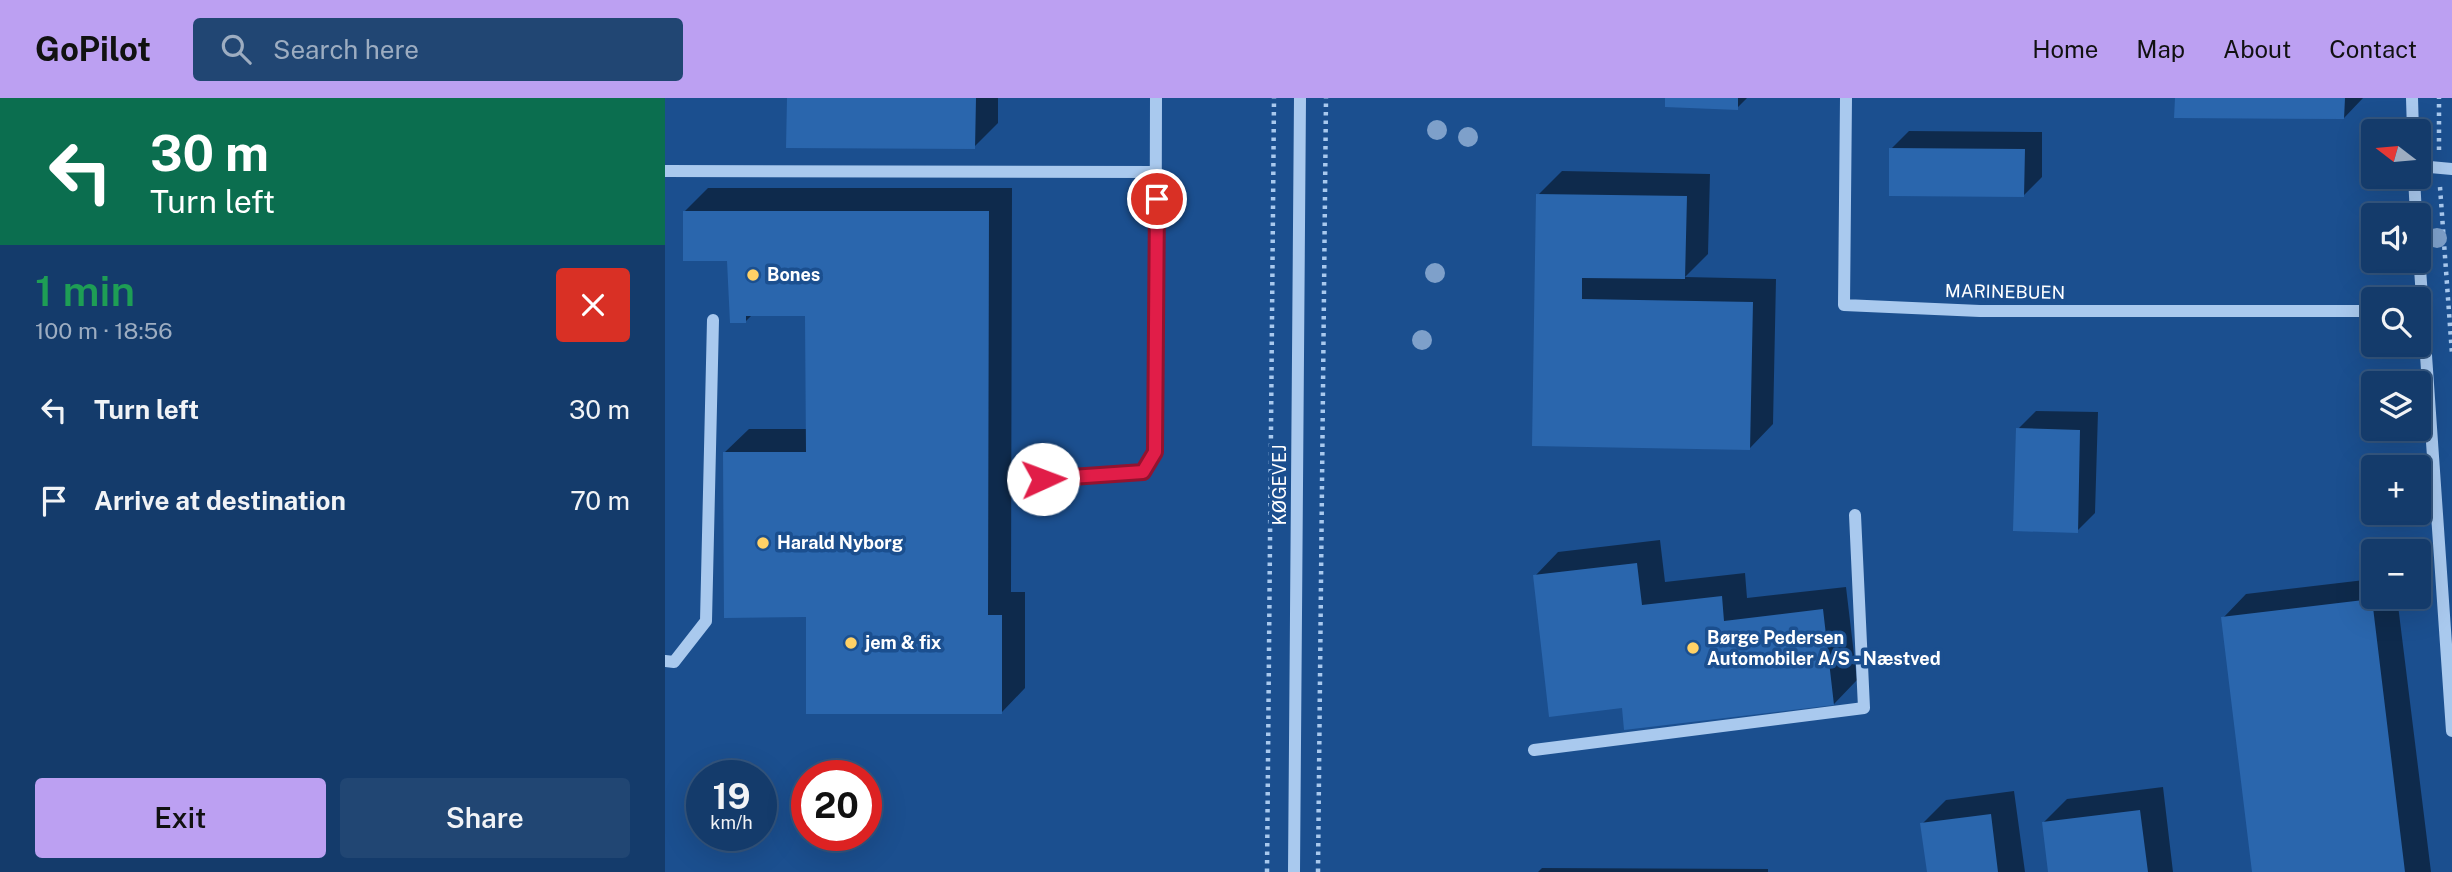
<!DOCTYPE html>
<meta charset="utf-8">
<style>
:root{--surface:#143b6b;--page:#214673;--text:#f1f3f6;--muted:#9dadc1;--line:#33557e;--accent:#bca0f2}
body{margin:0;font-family:"Public Sans",sans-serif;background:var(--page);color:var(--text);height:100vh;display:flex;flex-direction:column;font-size:26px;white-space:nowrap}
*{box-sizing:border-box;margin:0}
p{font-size:23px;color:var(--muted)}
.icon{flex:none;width:38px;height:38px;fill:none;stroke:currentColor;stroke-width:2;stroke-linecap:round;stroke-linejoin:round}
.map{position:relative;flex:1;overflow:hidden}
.details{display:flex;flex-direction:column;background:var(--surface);width:665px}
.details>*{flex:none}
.guide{background:#0b6e4f;color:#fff;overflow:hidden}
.needle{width:46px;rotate:286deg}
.buttons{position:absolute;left:1696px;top:21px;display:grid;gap:14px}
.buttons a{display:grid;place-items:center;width:70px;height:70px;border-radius:7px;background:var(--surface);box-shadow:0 7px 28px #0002,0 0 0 2px var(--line);font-size:35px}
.speed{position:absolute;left:21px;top:662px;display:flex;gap:14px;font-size:35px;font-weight:700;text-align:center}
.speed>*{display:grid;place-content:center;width:91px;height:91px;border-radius:50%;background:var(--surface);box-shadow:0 7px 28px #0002,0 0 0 2px var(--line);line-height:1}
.speed small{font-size:18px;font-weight:400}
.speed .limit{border:10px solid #d22;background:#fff;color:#111}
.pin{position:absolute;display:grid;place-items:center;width:60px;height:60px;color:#fff;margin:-30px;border:4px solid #fff;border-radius:50%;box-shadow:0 2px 7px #0007}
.me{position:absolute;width:77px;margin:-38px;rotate:88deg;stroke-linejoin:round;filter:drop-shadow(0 0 5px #0008)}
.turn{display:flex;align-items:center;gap:24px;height:147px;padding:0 35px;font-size:32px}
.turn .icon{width:91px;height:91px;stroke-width:2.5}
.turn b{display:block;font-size:49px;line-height:60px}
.round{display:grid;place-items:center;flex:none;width:74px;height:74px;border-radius:7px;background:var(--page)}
.overview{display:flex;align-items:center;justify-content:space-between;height:119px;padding:0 35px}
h1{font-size:42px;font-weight:600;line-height:52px;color:#1e9e55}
.action{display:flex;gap:14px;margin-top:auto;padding:14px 35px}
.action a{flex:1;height:80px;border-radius:7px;background:var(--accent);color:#111;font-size:28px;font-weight:600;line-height:80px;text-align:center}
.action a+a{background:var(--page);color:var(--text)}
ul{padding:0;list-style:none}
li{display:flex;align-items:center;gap:21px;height:91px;padding:0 35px}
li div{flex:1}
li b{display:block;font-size:26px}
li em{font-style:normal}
header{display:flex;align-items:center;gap:42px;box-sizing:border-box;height:98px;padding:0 35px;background:var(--accent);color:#111}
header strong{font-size:33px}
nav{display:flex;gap:38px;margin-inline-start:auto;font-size:24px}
.search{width:490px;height:63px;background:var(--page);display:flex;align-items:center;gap:18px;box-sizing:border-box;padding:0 24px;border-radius:7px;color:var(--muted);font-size:26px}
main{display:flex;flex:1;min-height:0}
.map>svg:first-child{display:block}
.shadow{fill:#0007}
.building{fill:#2a66ad}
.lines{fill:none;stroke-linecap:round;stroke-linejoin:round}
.path{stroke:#a9c9ee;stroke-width:4.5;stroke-dasharray:3.5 5;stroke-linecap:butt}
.minor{stroke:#a9c9ee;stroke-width:12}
.tree{fill:#7ea0ca}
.route-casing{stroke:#92132f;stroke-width:18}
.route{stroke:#e11d48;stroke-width:12}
.poi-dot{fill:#ffd166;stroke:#1b4f8f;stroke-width:2.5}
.labels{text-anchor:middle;stroke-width:7;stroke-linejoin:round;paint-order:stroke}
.poi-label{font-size:18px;font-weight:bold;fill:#fff;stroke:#1b4f8f;text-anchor:start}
.street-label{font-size:18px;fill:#fff;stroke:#1b4f8f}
</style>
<header>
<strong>GoPilot</strong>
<div class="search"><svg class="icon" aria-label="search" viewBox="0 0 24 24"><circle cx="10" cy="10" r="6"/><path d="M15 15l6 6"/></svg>Search here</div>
<nav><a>Home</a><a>Map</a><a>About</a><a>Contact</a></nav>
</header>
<main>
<section class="details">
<div class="guide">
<div class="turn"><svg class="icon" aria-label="left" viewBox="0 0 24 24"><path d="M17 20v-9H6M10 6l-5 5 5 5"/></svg><div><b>30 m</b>Turn left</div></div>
</div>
<div class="overview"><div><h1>1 min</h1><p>100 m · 18:56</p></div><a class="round" style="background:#d93025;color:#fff"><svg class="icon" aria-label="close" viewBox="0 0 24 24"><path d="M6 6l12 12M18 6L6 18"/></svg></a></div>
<ul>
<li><svg class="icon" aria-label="left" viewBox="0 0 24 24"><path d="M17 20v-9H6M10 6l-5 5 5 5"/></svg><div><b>Turn left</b></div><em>30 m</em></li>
<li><svg class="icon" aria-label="arrive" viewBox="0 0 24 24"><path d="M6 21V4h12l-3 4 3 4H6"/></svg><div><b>Arrive at destination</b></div><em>70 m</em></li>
</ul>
<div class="action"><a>Exit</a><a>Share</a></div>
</section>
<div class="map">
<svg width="1787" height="774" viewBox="0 0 1787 774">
<rect width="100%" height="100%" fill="#1b4f8f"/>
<path class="shadow" d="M 124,0 L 333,0 L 333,25 L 309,49 Z
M 1002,0 L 1082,0 L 1072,10 Z
M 1511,0 L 1698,0 L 1679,20 Z
M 1244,33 L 1377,34 L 1377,79 L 1359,97 L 1226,51 Z
M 897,73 L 1045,76 L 1043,156 L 1020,179 L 1111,181 L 1108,326 L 1085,350 L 869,346 L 873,97 Z
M 43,90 L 347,90 L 346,494 L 360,494 L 360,590 L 337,614 L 60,354 L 84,331 L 142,331 L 142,216 L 88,216 L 80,224 L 63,162 L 19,114 Z
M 1371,313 L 1433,314 L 1430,415 L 1412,433 L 1353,331 Z
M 995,442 L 1000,484 L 1080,475 L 1082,500 L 1181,489 L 1192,582 L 1169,606 L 958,608 L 870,478 L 893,454 Z
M 1708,481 L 1708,499 L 1732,499 L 1766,774 L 1589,774 L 1558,520 L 1581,496 Z
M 1498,689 L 1508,774 L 1384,774 L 1379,724 L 1402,701 Z
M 1349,693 L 1360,774 L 1264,774 L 1257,726 L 1281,702 Z
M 877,770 L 1103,771 L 1103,774 L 873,774 Z"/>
<path class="building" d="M 122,0 L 311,0 L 310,51 L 121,50 Z
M 1000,0 L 1073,0 L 1073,12 L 1000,9 Z
M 1510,0 L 1680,0 L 1679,21 L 1509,20 Z
M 1224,50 L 1360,51 L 1359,99 L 1224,98 Z
M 871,96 L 1022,98 L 1020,181 L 917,180 L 917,201 L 1088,204 L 1085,352 L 867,348 Z
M 18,113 L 324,113 L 323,517 L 337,517 L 337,616 L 141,616 L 141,519 L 59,520 L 58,354 L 141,354 L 140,218 L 81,218 L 81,225 L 65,225 L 62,163 L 18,163 Z
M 1351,330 L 1415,332 L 1413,435 L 1348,433 Z
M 972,465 L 977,507 L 1057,498 L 1059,523 L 1158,511 L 1169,607 L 959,632 L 957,610 L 884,619 L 868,477 Z
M 1707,501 L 1740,774 L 1587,774 L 1556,519 Z
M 1475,712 L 1483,774 L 1383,774 L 1377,724 Z
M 1326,716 L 1333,774 L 1262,774 L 1255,725 Z"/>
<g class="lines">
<path class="path" d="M 1774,52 L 1774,0
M 1775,89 L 1787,256
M 602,774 L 609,0
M 653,774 L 661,0"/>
<path class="minor" d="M 1181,0 L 1179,207 L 1315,213 L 1708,213
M 1747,0 L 1748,33
M 1754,68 L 1787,71
M 0,73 L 492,74
M 1749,79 L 1751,117
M 1754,156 L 1787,633
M 378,381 L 478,374 L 490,354 L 491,0
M 0,563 L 9,564 L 41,523 L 48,222
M 869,652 L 1199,610 L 1190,417
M 629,774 L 635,0"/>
</g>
<g class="tree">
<circle cx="772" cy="32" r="10"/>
<circle cx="803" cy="39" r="10"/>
<circle cx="1772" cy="140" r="10"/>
<circle cx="770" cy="175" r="10"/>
<circle cx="757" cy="242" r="10"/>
</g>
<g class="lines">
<defs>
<path id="route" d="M 378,381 L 478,374 L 490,354 L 492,101"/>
</defs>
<use href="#route" class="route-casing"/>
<use href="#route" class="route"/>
</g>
<g class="poi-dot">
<circle cx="88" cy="177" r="7"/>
<circle cx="98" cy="445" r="7"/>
<circle cx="186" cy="545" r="7"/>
<circle cx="1028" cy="550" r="7"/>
</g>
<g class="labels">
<g class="poi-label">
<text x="102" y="183">Bones</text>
<text x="112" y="451">Harald Nyborg</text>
<text x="1042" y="546">Børge Pedersen<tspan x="1042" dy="21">Automobiler A/S - Næstved</tspan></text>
<text x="200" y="551">jem &amp; fix</text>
</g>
<g class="street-label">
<text transform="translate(1340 194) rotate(1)" y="6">MARINEBUEN</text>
<text transform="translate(615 387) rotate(-90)" y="6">KØGEVEJ</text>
</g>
</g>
</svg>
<div class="buttons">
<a><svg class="needle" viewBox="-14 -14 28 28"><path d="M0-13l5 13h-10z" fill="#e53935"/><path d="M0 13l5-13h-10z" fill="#9dadc1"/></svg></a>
<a><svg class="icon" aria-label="sound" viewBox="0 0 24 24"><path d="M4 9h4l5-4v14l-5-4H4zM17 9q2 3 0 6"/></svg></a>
<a><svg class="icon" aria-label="search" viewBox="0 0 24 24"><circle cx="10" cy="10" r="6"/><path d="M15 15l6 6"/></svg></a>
<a><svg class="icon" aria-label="layers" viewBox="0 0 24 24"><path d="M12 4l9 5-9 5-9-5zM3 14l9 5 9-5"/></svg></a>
<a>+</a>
<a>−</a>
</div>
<div class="speed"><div>19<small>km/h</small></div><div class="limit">20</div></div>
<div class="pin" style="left:492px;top:101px;background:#d93025"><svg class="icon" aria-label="arrive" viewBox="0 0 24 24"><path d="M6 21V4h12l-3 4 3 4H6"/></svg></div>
<svg class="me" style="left:378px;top:381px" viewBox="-20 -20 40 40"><circle r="19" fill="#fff"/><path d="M0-13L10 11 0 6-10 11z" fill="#e11d48"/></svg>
</div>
</main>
